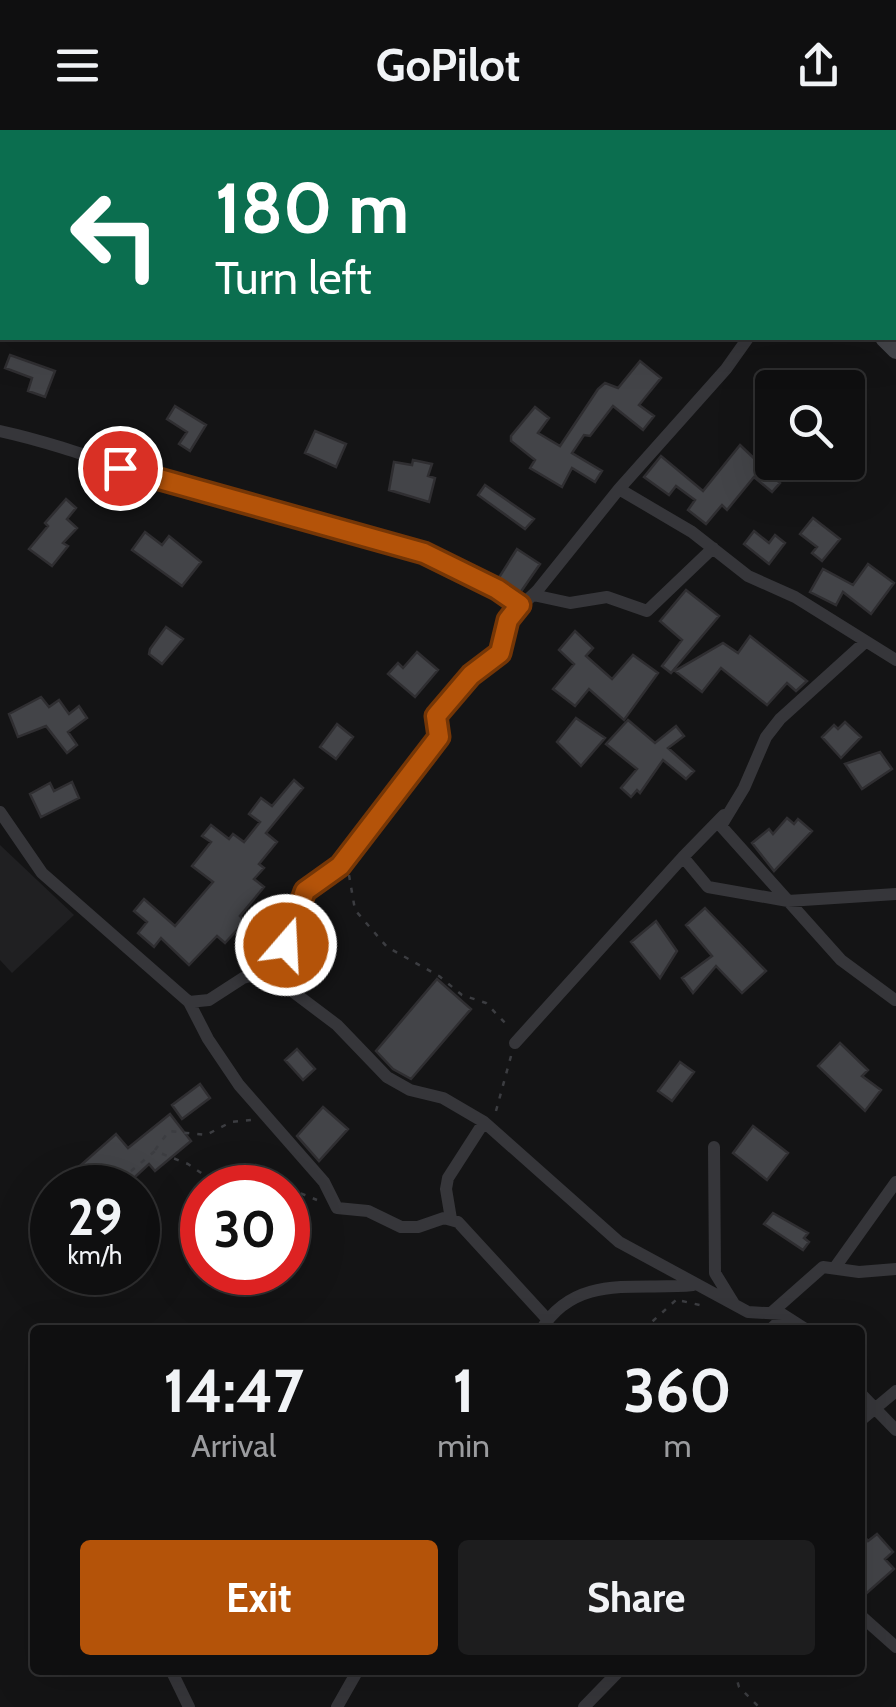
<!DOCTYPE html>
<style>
:root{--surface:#0f0f10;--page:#1d1d1e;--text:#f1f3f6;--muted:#9b9c9f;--line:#2f2f30;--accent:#b45309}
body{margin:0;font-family:Cabin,sans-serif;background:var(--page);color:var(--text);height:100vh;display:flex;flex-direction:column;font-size:38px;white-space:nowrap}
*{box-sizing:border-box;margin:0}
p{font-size:32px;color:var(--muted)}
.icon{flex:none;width:55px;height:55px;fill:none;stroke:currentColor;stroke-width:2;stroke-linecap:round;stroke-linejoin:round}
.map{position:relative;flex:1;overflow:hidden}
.sheet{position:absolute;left:30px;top:1195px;width:835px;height:350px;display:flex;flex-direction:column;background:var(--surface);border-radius:10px;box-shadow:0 10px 40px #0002,0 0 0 2px var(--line)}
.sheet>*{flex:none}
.top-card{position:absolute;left:0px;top:0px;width:898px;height:210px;box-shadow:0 10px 40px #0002,0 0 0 2px var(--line);background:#0b6e4f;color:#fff;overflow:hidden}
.tools{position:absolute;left:755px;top:240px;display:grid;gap:20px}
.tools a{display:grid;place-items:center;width:110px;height:110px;border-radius:10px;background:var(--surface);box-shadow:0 10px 40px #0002,0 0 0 2px var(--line);font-size:50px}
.speed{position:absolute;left:30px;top:1035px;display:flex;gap:20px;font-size:50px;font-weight:700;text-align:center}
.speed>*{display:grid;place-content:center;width:130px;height:130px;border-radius:50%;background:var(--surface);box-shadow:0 10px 40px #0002,0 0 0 2px var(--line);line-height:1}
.speed small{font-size:25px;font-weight:400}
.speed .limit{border:15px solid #d22;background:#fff;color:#111}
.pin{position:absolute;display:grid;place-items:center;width:85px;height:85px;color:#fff;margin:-42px;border:5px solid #fff;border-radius:50%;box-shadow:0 2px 10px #0007}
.me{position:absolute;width:110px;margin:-55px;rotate:19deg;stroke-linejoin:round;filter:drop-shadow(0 0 8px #0008)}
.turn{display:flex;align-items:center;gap:35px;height:210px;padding:0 50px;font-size:45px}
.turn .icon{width:130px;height:130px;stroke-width:2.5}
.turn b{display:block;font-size:70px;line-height:85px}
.eta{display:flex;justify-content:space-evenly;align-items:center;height:170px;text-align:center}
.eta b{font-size:60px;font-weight:800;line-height:70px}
.button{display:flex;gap:20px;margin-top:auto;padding:20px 50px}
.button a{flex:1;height:115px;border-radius:10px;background:var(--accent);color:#fff;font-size:40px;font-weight:800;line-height:115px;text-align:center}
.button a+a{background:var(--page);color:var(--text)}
header{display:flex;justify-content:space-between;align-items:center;height:130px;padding:0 50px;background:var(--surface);font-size:45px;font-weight:800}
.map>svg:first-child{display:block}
.built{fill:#202022}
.building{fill:#434448;stroke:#2f2e31;stroke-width:2.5}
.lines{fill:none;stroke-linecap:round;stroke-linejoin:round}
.path{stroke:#3c3d41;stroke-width:2.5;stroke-dasharray:5 8;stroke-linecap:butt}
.street{stroke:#36363a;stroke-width:12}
.secondary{stroke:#44454a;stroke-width:18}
.route-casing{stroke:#753606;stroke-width:25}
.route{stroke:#b45309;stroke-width:18}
</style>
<header><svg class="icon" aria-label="menu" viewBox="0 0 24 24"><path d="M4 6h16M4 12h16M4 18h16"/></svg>GoPilot<svg class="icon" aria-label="share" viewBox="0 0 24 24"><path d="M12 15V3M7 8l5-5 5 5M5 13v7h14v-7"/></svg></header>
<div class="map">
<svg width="896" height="1577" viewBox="0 0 896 1577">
<rect width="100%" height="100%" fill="#141415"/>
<path class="built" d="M 0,715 L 74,785 L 12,843 L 0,830 Z"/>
<path class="building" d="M 10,225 L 55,241 L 45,267 L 28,261 L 32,248 L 5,238 Z
M 640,231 L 661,248 L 639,275 L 654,286 L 643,300 L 613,276 L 590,306 L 584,305 L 572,323 L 602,341 L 595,352 L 572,338 L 562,357 L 530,338 L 535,330 L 511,311 L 511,306 L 535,277 L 549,288 L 538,303 L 560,316 L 598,259 L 605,253 L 618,258 Z
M 175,276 L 206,295 L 190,321 L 179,314 L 187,302 L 167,289 Z
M 315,301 L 346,314 L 336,337 L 305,323 Z
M 117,307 L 124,312 L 129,308 L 134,312 L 137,307 L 148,313 L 136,332 L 109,319 Z
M 740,315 L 780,353 L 772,362 L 754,347 L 727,380 L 722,375 L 706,394 L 688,380 L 695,370 L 676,356 L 669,365 L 644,347 L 661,326 L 703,361 Z
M 413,330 L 432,334 L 428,346 L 435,348 L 429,372 L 389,360 L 394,332 L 412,335 Z
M 485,355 L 534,389 L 525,399 L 478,365 Z
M 66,369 L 76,378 L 67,389 L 77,398 L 63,413 L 68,416 L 52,436 L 29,419 L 48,396 L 45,393 Z
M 813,388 L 840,409 L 822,431 L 812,423 L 817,417 L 800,404 Z
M 754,401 L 769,413 L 775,405 L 785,413 L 769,434 L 744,414 Z
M 145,402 L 162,415 L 169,406 L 201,432 L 182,456 L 132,420 Z
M 517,419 L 540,434 L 520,463 L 498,449 Z
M 868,434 L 894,453 L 871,484 L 843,462 L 836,475 L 810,462 L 823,439 L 853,455 Z
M 686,460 L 719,486 L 671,543 L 662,536 L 682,510 L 660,491 Z
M 166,497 L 183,509 L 162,534 L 149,524 L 150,519 Z
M 575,501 L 593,518 L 586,526 L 612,549 L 633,525 L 658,543 L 624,590 L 589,559 L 575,576 L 553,559 L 574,534 L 559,520 Z
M 750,506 L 807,551 L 796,561 L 787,553 L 767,575 L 721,538 L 702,562 L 675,541 L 723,513 L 738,523 Z
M 417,522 L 438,540 L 415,567 L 388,544 L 398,533 L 403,538 Z
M 41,567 L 49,577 L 59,570 L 69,584 L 79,576 L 87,588 L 68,602 L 77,615 L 67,623 L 46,596 L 18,607 L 9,584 Z
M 576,588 L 605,608 L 581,636 L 557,612 Z
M 628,590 L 655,613 L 676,596 L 684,606 L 668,618 L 694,641 L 686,649 L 663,630 L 640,663 L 637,660 L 631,667 L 621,658 L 637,639 L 606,614 Z
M 845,592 L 861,607 L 841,628 L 822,607 L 834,595 L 838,599 Z
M 337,594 L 353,607 L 336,629 L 320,617 Z
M 880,622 L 892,639 L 862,659 L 845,634 Z
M 294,650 L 303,658 L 266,703 L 277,712 L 259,734 L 264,738 L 254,749 L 264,757 L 240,786 L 245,791 L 225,813 L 217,806 L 189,835 L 161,808 L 154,817 L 138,803 L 147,792 L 134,781 L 144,769 L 175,796 L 213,752 L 192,736 L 211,712 L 202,706 L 211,695 L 229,709 L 233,704 L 244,712 L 260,692 L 249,684 L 261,668 L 272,676 Z
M 72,652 L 79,668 L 41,687 L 30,664 L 50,653 L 54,661 Z
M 787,688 L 794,694 L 798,689 L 812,701 L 774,741 L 752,713 L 769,699 L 773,704 Z
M 705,778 L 766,841 L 742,863 L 716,836 L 693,863 L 682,848 L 712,826 L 686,795 Z
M 656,791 L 677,821 L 660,848 L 631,812 Z
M 437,849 L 471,879 L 411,949 L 393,939 L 376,921 Z
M 840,913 L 868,940 L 862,946 L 881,960 L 865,981 L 818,936 Z
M 297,919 L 315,939 L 303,950 L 285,930 Z
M 680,932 L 694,942 L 672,971 L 658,961 Z
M 200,954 L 210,968 L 182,989 L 172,975 Z
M 323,977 L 348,999 L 319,1031 L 297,1006 Z
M 170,984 L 191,1011 L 155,1041 L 149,1034 L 123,1058 L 55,1058 L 116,1004 L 128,1018 Z
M 753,996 L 788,1023 L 767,1050 L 733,1023 Z
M 773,1083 L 808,1103 L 804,1108 L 809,1112 L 803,1120 L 764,1094 Z
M 860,1401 L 868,1411 L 877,1404 L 893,1422 L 885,1429 L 894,1439 L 860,1469 Z"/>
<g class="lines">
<path class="path" d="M 349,745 L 355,780 L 387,817 L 439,846 L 462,865 L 486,873 L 508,896
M 496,981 L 511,926
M 155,1020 L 169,1001 L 206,1005 L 231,992 L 252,990
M 72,1053 L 81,1058
M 111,1058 L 155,1021 L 188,1034 L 223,1058
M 288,1065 L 300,1063 L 317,1070
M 682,1171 L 704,1176
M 643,1200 L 676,1170
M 734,1540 L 739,1557 L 759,1577"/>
<path class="street" d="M 880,2 L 883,0
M 895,65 L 896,64
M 0,194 L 2,190
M 748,208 L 726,239 L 619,359 L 537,461 L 509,487 L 498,526 L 465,551 L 436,586 L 439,607 L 340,735 L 305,761 L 279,843 L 288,858 L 337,895 L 387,947 L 410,960 L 443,968 L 484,992 L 619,1112 L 748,1182 L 782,1184 L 807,1200
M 0,301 C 65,315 127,341 190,360 C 303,392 422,407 521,475
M 619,359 L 692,402 L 748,446 L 795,467 L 896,530
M 533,465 L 570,473 L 607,467 L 647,481 L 713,418
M 864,513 L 780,589 L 766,607 L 744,658 L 721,696 L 841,830 L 895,870
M 0,682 L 42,743 L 189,872 L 209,870 L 243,848 L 279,838
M 724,685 L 683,727 L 708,757 L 788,771 L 896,764
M 189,872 L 208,909 L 239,955 L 324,1052 L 337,1078 L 368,1081 L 401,1097 L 418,1097 L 444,1088 L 458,1092 L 548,1190
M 515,913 L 683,727
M 714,1017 L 715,1143 L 734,1174
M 451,1089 L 446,1059 L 448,1048 L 484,992
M 836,1136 L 896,1052
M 771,1183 L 823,1137 L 859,1142 L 896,1139
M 541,1200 C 576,1142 639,1161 693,1155
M 770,1200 L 785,1186
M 860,1263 L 896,1300
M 860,1291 L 896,1261
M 860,1485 L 896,1517
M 171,1540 L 189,1577
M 337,1577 L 358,1540
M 584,1577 L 620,1540"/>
<path class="secondary" d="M 687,0 L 689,2
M 884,208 L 896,220"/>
</g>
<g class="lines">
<defs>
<path id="route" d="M 120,338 L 424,423 L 497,459 L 520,475 L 508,490 L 500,523 L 471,545 L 436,586 L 439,607 L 340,736 L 305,761 L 286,815"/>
</defs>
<use href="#route" class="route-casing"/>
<use href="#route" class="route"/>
</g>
</svg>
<div class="tools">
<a><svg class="icon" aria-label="search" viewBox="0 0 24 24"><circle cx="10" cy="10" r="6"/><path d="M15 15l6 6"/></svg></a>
</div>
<div class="speed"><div>29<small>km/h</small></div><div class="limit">30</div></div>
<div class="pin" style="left:120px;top:338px;background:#d93025"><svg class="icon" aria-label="arrive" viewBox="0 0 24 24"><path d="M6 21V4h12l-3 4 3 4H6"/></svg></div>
<svg class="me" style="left:286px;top:815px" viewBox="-20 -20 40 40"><circle r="17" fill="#b45309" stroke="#fff" stroke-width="3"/><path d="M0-11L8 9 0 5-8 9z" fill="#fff"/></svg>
<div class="top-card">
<div class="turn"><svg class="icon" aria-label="left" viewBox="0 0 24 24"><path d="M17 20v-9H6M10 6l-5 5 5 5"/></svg><div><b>180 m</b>Turn left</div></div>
</div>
<section class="sheet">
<div class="eta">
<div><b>14:47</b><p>Arrival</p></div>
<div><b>1</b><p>min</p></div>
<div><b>360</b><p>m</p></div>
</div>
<div class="button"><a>Exit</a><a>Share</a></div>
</section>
</div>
